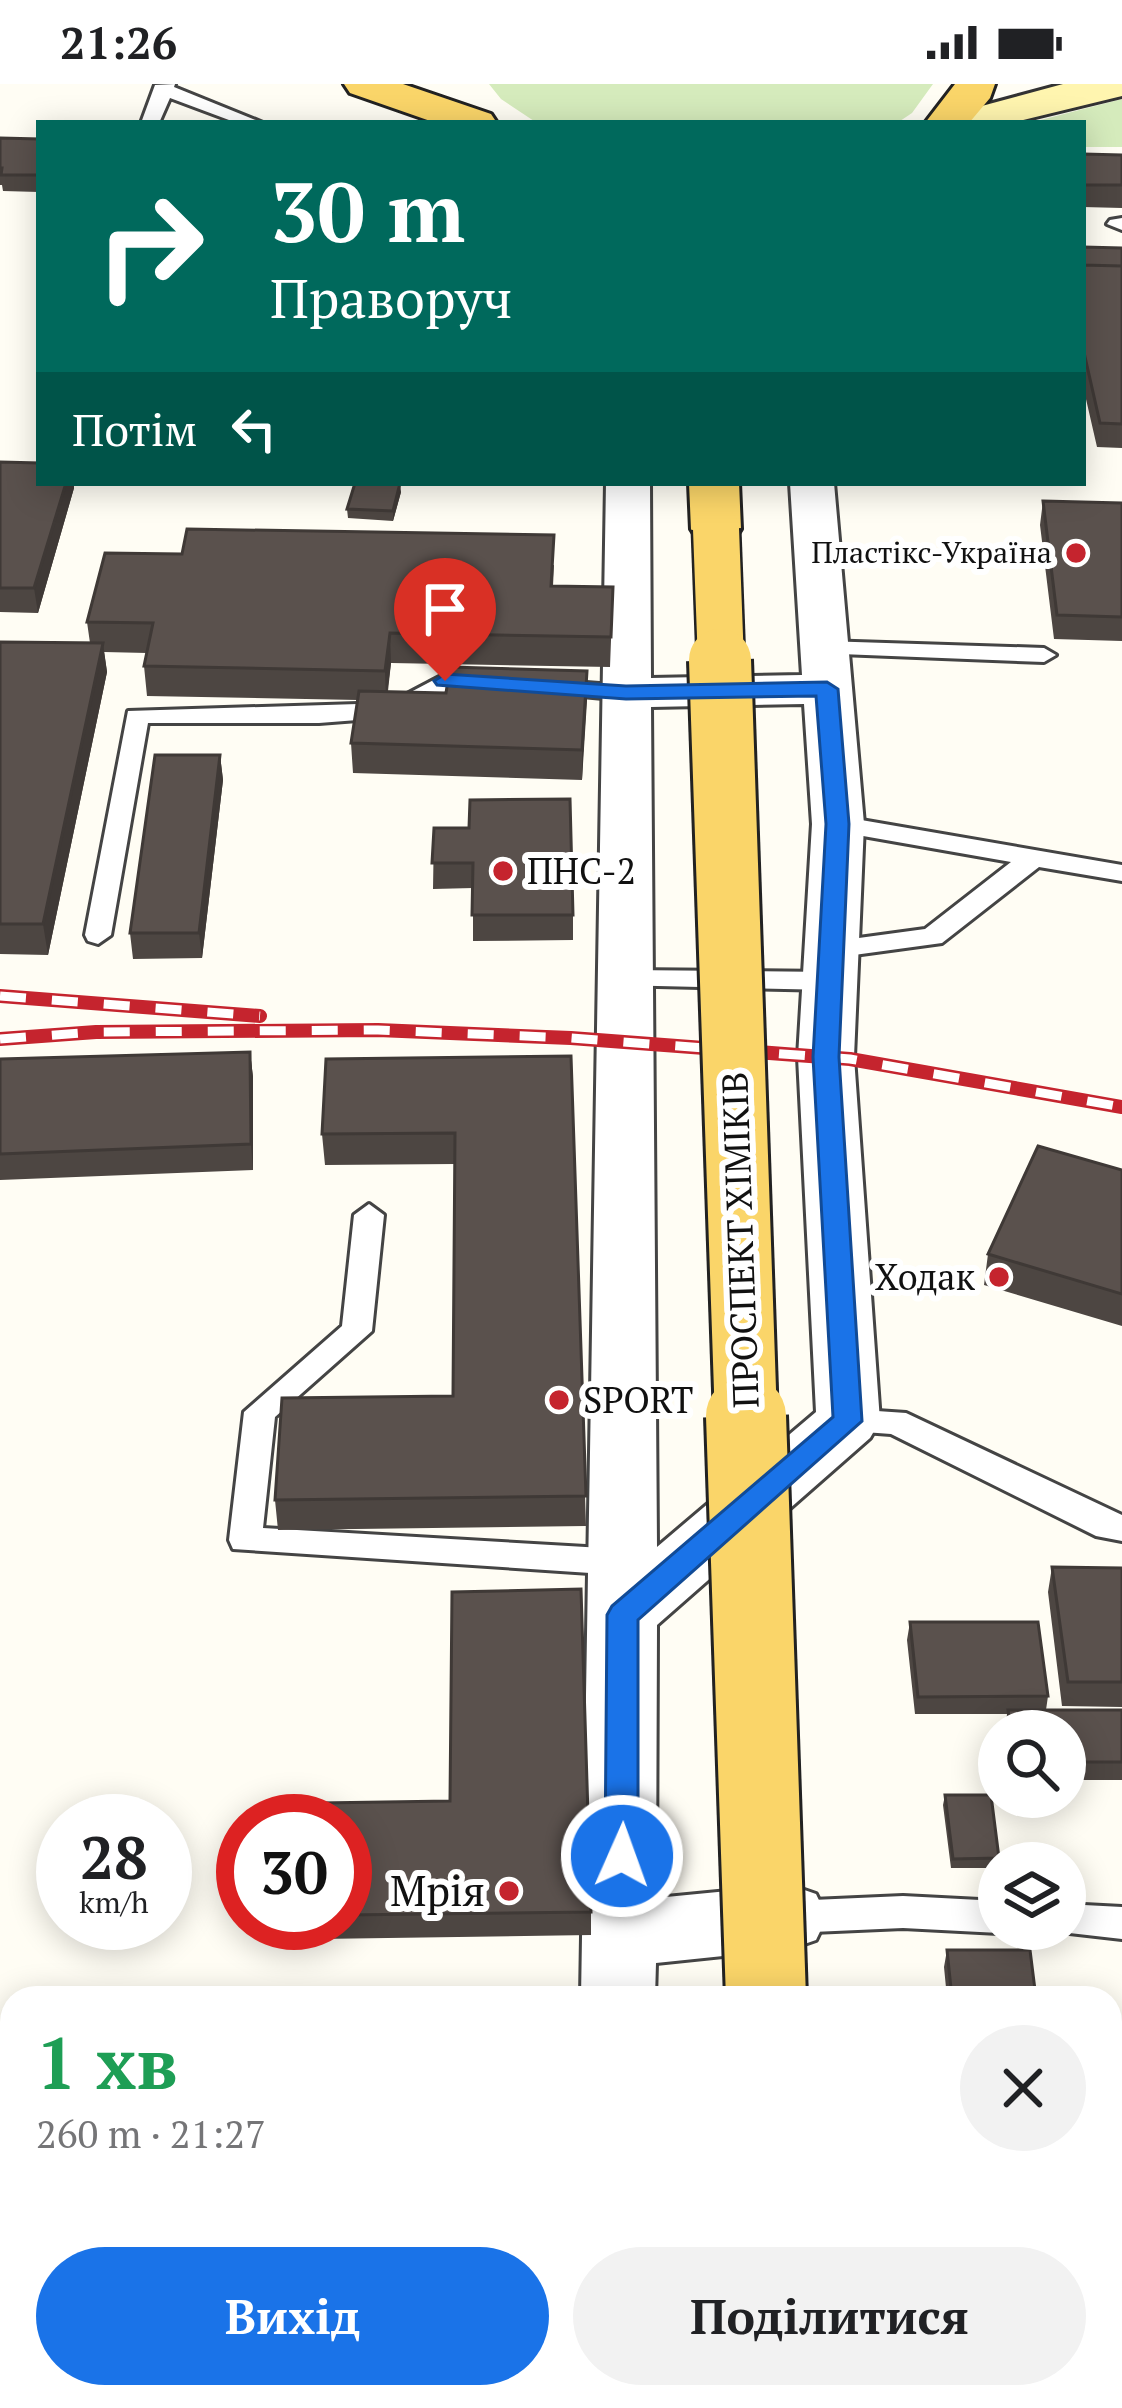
<!DOCTYPE html>
<html lang="uk">
<meta charset="utf-8">
<style>
:root{--surface:#fff;--page:#f2f2f2;--text:#202124;--muted:#757577;--accent:#1a73e8}
body{margin:0;font-family:"PT Serif",serif;background:var(--page);color:var(--text);height:100vh;display:flex;flex-direction:column;font-size:45px;white-space:nowrap}
*{box-sizing:border-box;margin:0}
p{font-size:39px;color:var(--muted)}
.icon{flex:none;width:66px;height:66px;fill:none;stroke:currentColor;stroke-width:2;stroke-linecap:round;stroke-linejoin:round}
.map{position:relative;flex:1;overflow:hidden}
.side{position:absolute;left:0px;top:1902px;width:1122px;height:423px;display:flex;flex-direction:column;background:var(--surface);border-radius:36px 36px 0 0;box-shadow:0 6px 30px #0003}
.side>*{flex:none}
.guide{position:absolute;left:36px;top:36px;width:1050px;height:366px;border-radius:0px;box-shadow:0 6px 30px #0003;background:#00695c;color:#fff;overflow:hidden}
.fabs{position:absolute;left:978px;top:1626px;display:grid;gap:24px}
.fabs a{display:grid;place-items:center;width:108px;height:108px;border-radius:50%;background:var(--surface);box-shadow:0 6px 30px #0003;font-size:60px}
.speed{position:absolute;left:36px;top:1710px;display:flex;gap:24px;font-size:60px;font-weight:700;text-align:center}
.speed>*{display:grid;place-content:center;width:156px;height:156px;border-radius:50%;background:var(--surface);box-shadow:0 6px 30px #0003;line-height:1}
.speed small{font-size:30px;font-weight:400}
.speed .limit{border:18px solid #d22;background:#fff;color:#111}
.pin{position:absolute;display:grid;place-items:center;width:102px;height:102px;color:#fff;margin:-123px -51px;border-radius:50% 50% 50% 0;rotate:-45deg;box-shadow:0 0 12px #0007}
.pin .icon{rotate:45deg}
.me{position:absolute;width:132px;margin:-66px;rotate:2deg;stroke-linejoin:round;filter:drop-shadow(0 0 9px #0008)}
.turn{display:flex;align-items:center;gap:42px;height:252px;padding:0 36px;font-size:54px}
.turn .icon{width:156px;height:156px;stroke-width:2.5}
.turn b{display:block;font-size:84px;line-height:102px}
.then{display:flex;align-items:center;height:114px;padding:0 36px;background:#0003;gap:24px;font-size:45px}
.round{display:grid;place-items:center;flex:none;width:126px;height:126px;border-radius:63px;background:var(--page)}
.head{display:flex;align-items:center;justify-content:space-between;height:204px;padding:0 36px}
h1{font-size:72px;font-weight:800;line-height:90px;color:#1e9e55}
.action{display:flex;gap:24px;margin-top:auto;padding:24px 36px}
.action a{flex:1;height:138px;border-radius:72px;background:var(--accent);color:#fff;font-size:48px;font-weight:800;line-height:138px;text-align:center}
.action a+a{background:var(--page);color:var(--text)}
.status{display:flex;justify-content:space-between;align-items:center;height:84px;padding:0 60px;background:var(--surface);direction:ltr}
.status svg{height:33px;fill:currentColor}
.map>svg:first-child{display:block}
.green{fill:#d5ebbc}
.lines{fill:none;stroke-linecap:round;stroke-linejoin:round}
.lane-casing{stroke:#444;stroke-width:6}
.street-casing{stroke:#444;stroke-width:6}
.secondary-casing{stroke:#333;stroke-width:6}
.primary-casing{stroke:#222;stroke-width:6}
.lane{fill:#fff;fill-rule:evenodd}
.street{fill:#fff;fill-rule:evenodd}
.secondary{fill:#fff5af;fill-rule:evenodd}
.primary{fill:#fad569;fill-rule:evenodd}
.rail-casing{stroke:#c5242e;stroke-width:14}
.rail{stroke:#fff;stroke-width:9;stroke-dasharray:26;stroke-linecap:butt}
.primary-bridge-far2-casing{stroke:#222;stroke-width:51;stroke-linecap:butt}
.primary-bridge-far1-casing{stroke:#222;stroke-width:68;stroke-linecap:butt}
.primary-bridge-casing{stroke:#222;stroke-width:86;stroke-linecap:butt}
.primary-bridge-far2{stroke:#fad569;stroke-width:46}
.primary-bridge-far1{stroke:#fad569;stroke-width:62}
.primary-bridge{stroke:#fad569;stroke-width:80}
.wall{fill:#4d4642}
.shaded-wall{fill:#3f3936}
.building{fill:#5a514d;stroke:#3f3936;stroke-width:3}
.route{fill:#1a73e8;stroke:#114b97;stroke-width:3}
.poi-dot{fill:#c5242e;stroke:#fff;stroke-width:4.5}
.labels{text-anchor:middle;stroke-width:12;stroke-linejoin:round;paint-order:stroke}
.far-poi-label{font-size:30px;fill:#111;stroke:#fff;text-anchor:end}
.poi-label{font-size:36px;fill:#111;stroke:#fff;text-anchor:start}
.street-label{font-size:36px;fill:#111;stroke:#fff}
.near-poi-label{font-size:42px;fill:#111;stroke:#fff;text-anchor:end}
</style>
<div class="status"><b>21:26</b><svg viewBox="0 0 49 12"><path d="M0 12V9h3v3zM5 12V6h3v6zM10 12V3h3v9zM15 12V0h3v12zM26 1h20v11H26zM47 4h2v5h-2z"/></svg></div>
<div class="map">
<svg width="1122" height="2324" viewBox="0 0 1122 2324">
<rect width="100%" height="100%" fill="#fffdf4"/>
<path class="green" d="M 489,0 L 933,0 L 912,29 L 897,39 L 537,39 L 501,15 Z
M 1122,15 L 1122,63 L 1083,63 L 1083,39 L 1029,39 Z"/>
<g class="lines">
<defs>
<path id="lane" d="M 175,0 L 174,3 L 263,39 L 237,39 L 170,14 L 159,39 L 141,39 L 155,1 Z
M 1122,134 L 1122,146 L 1107,140 L 1110,136 Z
M 824,557 L 1044,564 L 1056,571 L 1044,578 L 815,569 L 815,559 Z
M 445,590 L 488,592 L 500,599 L 488,606 L 450,605 L 396,633 L 319,639 L 148,639 L 111,851 L 98,860 L 88,857 L 85,851 L 128,627 L 390,619 Z
M 548,596 L 625,602 L 637,609 L 625,616 L 539,608 L 539,598 Z
M 838,732 L 1122,781 L 1122,797 L 1039,783 L 942,859 L 832,874 L 818,865 L 822,859 L 925,845 L 1011,778 L 829,746 L 825,740 L 829,734 Z
M 625,886 L 830,888 L 844,897 L 830,906 L 615,901 L 611,895 Z
M 369,1120 L 384,1131 L 372,1247 L 275,1333 L 263,1444 L 620,1465 L 632,1469 L 637,1478 L 632,1487 L 620,1491 L 233,1465 L 229,1456 L 244,1328 L 342,1242 L 354,1131 Z
M 848,1325 L 906,1329 L 1122,1431 L 1122,1457 L 1096,1452 L 891,1350 L 837,1346 L 832,1337 L 837,1328 Z
M 903,1812 L 999,1817 L 999,1845 L 1010,1845 L 999,1849 L 903,1844 L 790,1849 L 777,1844 L 772,1833 L 777,1822 L 790,1817 Z
M 1065,1820 L 1122,1823 L 1122,1855 L 1052,1847 L 1065,1845 Z"/>
<path id="street" d="M 606,399 L 650,399 L 651,594 L 802,591 L 790,399 L 834,399 L 864,740 L 854,973 L 880,1337 L 870,1354 L 657,1541 L 656,1814 L 790,1801 L 816,1810 L 827,1833 L 816,1856 L 790,1865 L 656,1879 L 655,1914 L 581,1914 ZM 804,620 L 812,740 L 798,973 L 816,1328 L 657,1463 L 651,623 Z
M 0,2041 L 12,2041 L 12,2115 L 0,2115 Z"/>
<path id="secondary" d="M 1063,0 L 1122,0 L 1122,12 L 1011,39 L 946,39 L 952,30 Z"/>
<path id="primary" d="M 344,0 L 403,0 L 491,30 L 497,39 L 436,39 L 350,9 Z
M 955,0 L 995,0 L 990,14 L 969,39 L 925,39 Z
M 689,399 L 739,399 L 741,445 L 734,456 L 716,460 L 698,456 L 691,445 Z
M 734,2313 L 826,2313 L 826,2324 L 734,2324 Z"/>
</defs>
<use href="#lane" class="lane-casing"/>
<use href="#street" class="street-casing"/>
<use href="#secondary" class="secondary-casing"/>
<use href="#primary" class="primary-casing"/>
<use href="#lane" class="lane"/>
<use href="#street" class="street"/>
<use href="#secondary" class="secondary"/>
<use href="#primary" class="primary"/>
<defs>
<path id="rail" d="M 0,912 L 260,932
M 0,955 L 96,948 L 378,946 L 571,954 L 850,975 L 1122,1023"/>
</defs>
<use href="#rail" class="rail-casing"/>
<use href="#rail" class="rail"/>
<defs>
<path id="primary-bridge-far2" d="M 716,445 L 721,579"/>
<path id="primary-bridge-far1" d="M 720,576 L 746,1335"/>
<path id="primary-bridge" d="M 746,1332 L 766,1914"/>
</defs>
<use href="#primary-bridge-far2" class="primary-bridge-far2-casing"/>
<use href="#primary-bridge-far1" class="primary-bridge-far1-casing"/>
<use href="#primary-bridge" class="primary-bridge-casing"/>
<use href="#primary-bridge-far2" class="primary-bridge-far2"/>
<use href="#primary-bridge-far1" class="primary-bridge-far1"/>
<use href="#primary-bridge" class="primary-bridge"/>
</g>
<path class="wall" d="M 0,54 L 39,55 L 39,108 L 3,107 L 2,101 L 0,101 Z
M 1083,70 L 1122,71 L 1122,124 L 1083,123 Z
M 1083,163 L 1122,164 L 1122,364 L 1097,363 L 1083,302 Z
M 0,378 L 74,404 L 38,529 L 0,528 Z
M 401,408 L 393,437 L 348,434 L 347,425 Z
M 1043,417 L 1122,419 L 1122,557 L 1054,555 L 1040,441 Z
M 554,481 L 553,502 L 613,503 L 610,583 L 391,579 L 388,607 L 446,609 L 587,587 L 582,696 L 353,689 L 351,659 L 358,616 L 147,612 L 144,582 L 147,569 L 104,568 L 107,588 L 48,871 L 0,870 L 0,558 L 90,559 L 87,538 Z
M 220,671 L 223,696 L 202,874 L 133,875 L 130,849 Z
M 434,744 L 573,831 L 573,856 L 473,857 L 473,804 L 433,805 Z
M 250,968 L 253,993 L 253,1086 L 0,1096 L 0,975 Z
M 571,972 L 586,1442 L 278,1446 L 275,1416 L 453,1312 L 455,1080 L 325,1081 L 322,1050 Z
M 1122,1086 L 1122,1242 L 984,1201 L 988,1170 Z
M 1052,1483 L 1122,1484 L 1122,1623 L 1062,1622 L 1048,1508 Z
M 910,1538 L 1048,1612 L 1046,1626 L 1122,1626 L 1122,1696 L 1065,1696 L 1065,1647 L 1005,1647 L 1007,1630 L 915,1630 L 907,1556 Z
M 945,1711 L 999,1774 L 997,1784 L 951,1784 L 943,1721 Z
M 450,1717 L 591,1828 L 591,1851 L 318,1855 L 316,1839 L 345,1839 L 345,1737 Z
M 947,1866 L 1035,1906 L 1066,1914 L 947,1914 L 944,1883 Z"/>
<path class="shaded-wall" d="M 66,399 L 74,399 L 74,404 L 38,529 L 34,504 Z
M 400,399 L 401,408 L 393,437 L 393,427 Z
M 390,549 L 391,579 L 386,617 L 385,587 Z
M 103,559 L 107,588 L 48,871 L 43,840 Z
M 587,587 L 587,617 L 582,696 L 582,666 Z
M 220,671 L 223,696 L 202,874 L 199,849 Z
M 250,968 L 253,993 L 253,1086 L 251,1060 Z"/>
<path class="building" d="M 0,54 L 39,55 L 39,91 L 1,91 L 2,84 L 0,84 Z
M 1083,70 L 1122,71 L 1122,101 L 1083,101 Z
M 1083,163 L 1122,164 L 1122,182 L 1083,181 Z
M 1083,181 L 1122,182 L 1122,340 L 1100,339 L 1083,264 Z
M 0,378 L 39,379 L 39,399 L 66,399 L 34,504 L 0,504 Z
M 355,399 L 400,399 L 393,427 L 347,425 Z
M 1043,417 L 1122,419 L 1122,533 L 1057,531 Z
M 187,445 L 554,451 L 551,502 L 613,503 L 611,553 L 390,549 L 385,587 L 144,582 L 153,539 L 87,538 L 105,469 L 182,470 Z
M 0,558 L 103,559 L 43,840 L 0,840 Z
M 450,583 L 587,587 L 582,666 L 351,659 L 359,607 L 446,609 Z
M 155,671 L 220,671 L 199,849 L 130,849 Z
M 570,715 L 573,831 L 472,831 L 473,779 L 432,779 L 434,744 L 469,744 L 470,716 Z
M 250,968 L 251,1060 L 0,1070 L 0,975 Z
M 571,972 L 586,1412 L 275,1416 L 282,1314 L 453,1312 L 455,1049 L 322,1050 L 326,975 Z
M 1038,1062 L 1122,1086 L 1122,1210 L 988,1170 Z
M 1052,1483 L 1122,1484 L 1122,1598 L 1068,1598 Z
M 581,1505 L 591,1828 L 345,1831 L 345,1737 L 320,1737 L 320,1719 L 450,1717 L 452,1508 Z
M 910,1538 L 1038,1538 L 1048,1612 L 918,1613 Z
M 1008,1626 L 1122,1626 L 1122,1678 L 1065,1678 L 1065,1647 L 1011,1647 Z
M 945,1711 L 991,1711 L 999,1774 L 953,1775 Z
M 947,1866 L 1030,1866 L 1035,1906 L 1065,1905 L 1066,1914 L 952,1914 Z"/>
<path class="route" d="M 445,590 L 626,602 L 827,598 L 838,605 L 849,740 L 839,973 L 862,1337 L 638,1536 L 638,1772 L 633,1782 L 622,1786 L 610,1782 L 605,1772 L 607,1531 L 612,1522 L 833,1333 L 813,973 L 826,740 L 816,612 L 626,615 L 437,601 L 434,597 Z"/>
<g class="poi-dot">
<circle cx="1076" cy="469" r="12"/>
<circle cx="503" cy="787" r="12"/>
<circle cx="999" cy="1193" r="12"/>
<circle cx="559" cy="1316" r="12"/>
<circle cx="509" cy="1807" r="12"/>
</g>
<g class="labels">
<g class="far-poi-label">
<text x="1052" y="479">Пластікс-Україна</text>
</g>
<g class="poi-label">
<text x="527" y="800">ПНС-2</text>
<text x="975" y="1206" text-anchor="end">Ходак</text>
<text x="583" y="1329">SPORT</text>
</g>
<g class="street-label">
<text transform="translate(740 1156) rotate(-92)" y="13">ПРОСПЕКТ ХІМІКІВ</text>
</g>
<g class="near-poi-label">
<text x="485" y="1822">Мрія</text>
</g>
</g>
</svg>
<div class="fabs">
<a><svg class="icon" aria-label="search" viewBox="0 0 24 24"><circle cx="10" cy="10" r="6"/><path d="M15 15l6 6"/></svg></a>
<a><svg class="icon" aria-label="layers" viewBox="0 0 24 24"><path d="M12 4l9 5-9 5-9-5zM3 14l9 5 9-5"/></svg></a>
</div>
<div class="speed"><div>28<small>km/h</small></div><div class="limit">30</div></div>
<div class="pin" style="left:445px;top:597px;background:#d93025"><svg class="icon" aria-label="arrive" viewBox="0 0 24 24"><path d="M6 21V4h12l-3 4 3 4H6"/></svg></div>
<svg class="me" style="left:622px;top:1772px" viewBox="-20 -20 40 40"><circle r="17" fill="#1a73e8" stroke="#fff" stroke-width="3"/><path d="M0-11L8 9 0 5-8 9z" fill="#fff"/></svg>
<div class="guide">
<div class="turn"><svg class="icon" aria-label="right" viewBox="0 0 24 24"><path d="M7 20v-9h11M14 6l5 5-5 5"/></svg><div><b>30 m</b>Праворуч</div></div>
<div class="then">Потім<svg class="icon" aria-label="left" viewBox="0 0 24 24"><path d="M17 20v-9H6M10 6l-5 5 5 5"/></svg></div>
</div>
<section class="side">
<div class="head"><div><h1>1 хв</h1><p>260 m · 21:27</p></div><a class="round"><svg class="icon" aria-label="close" viewBox="0 0 24 24"><path d="M6 6l12 12M18 6L6 18"/></svg></a></div>
<div class="action"><a>Вихід</a><a>Поділитися</a></div>
</section>
</div>
